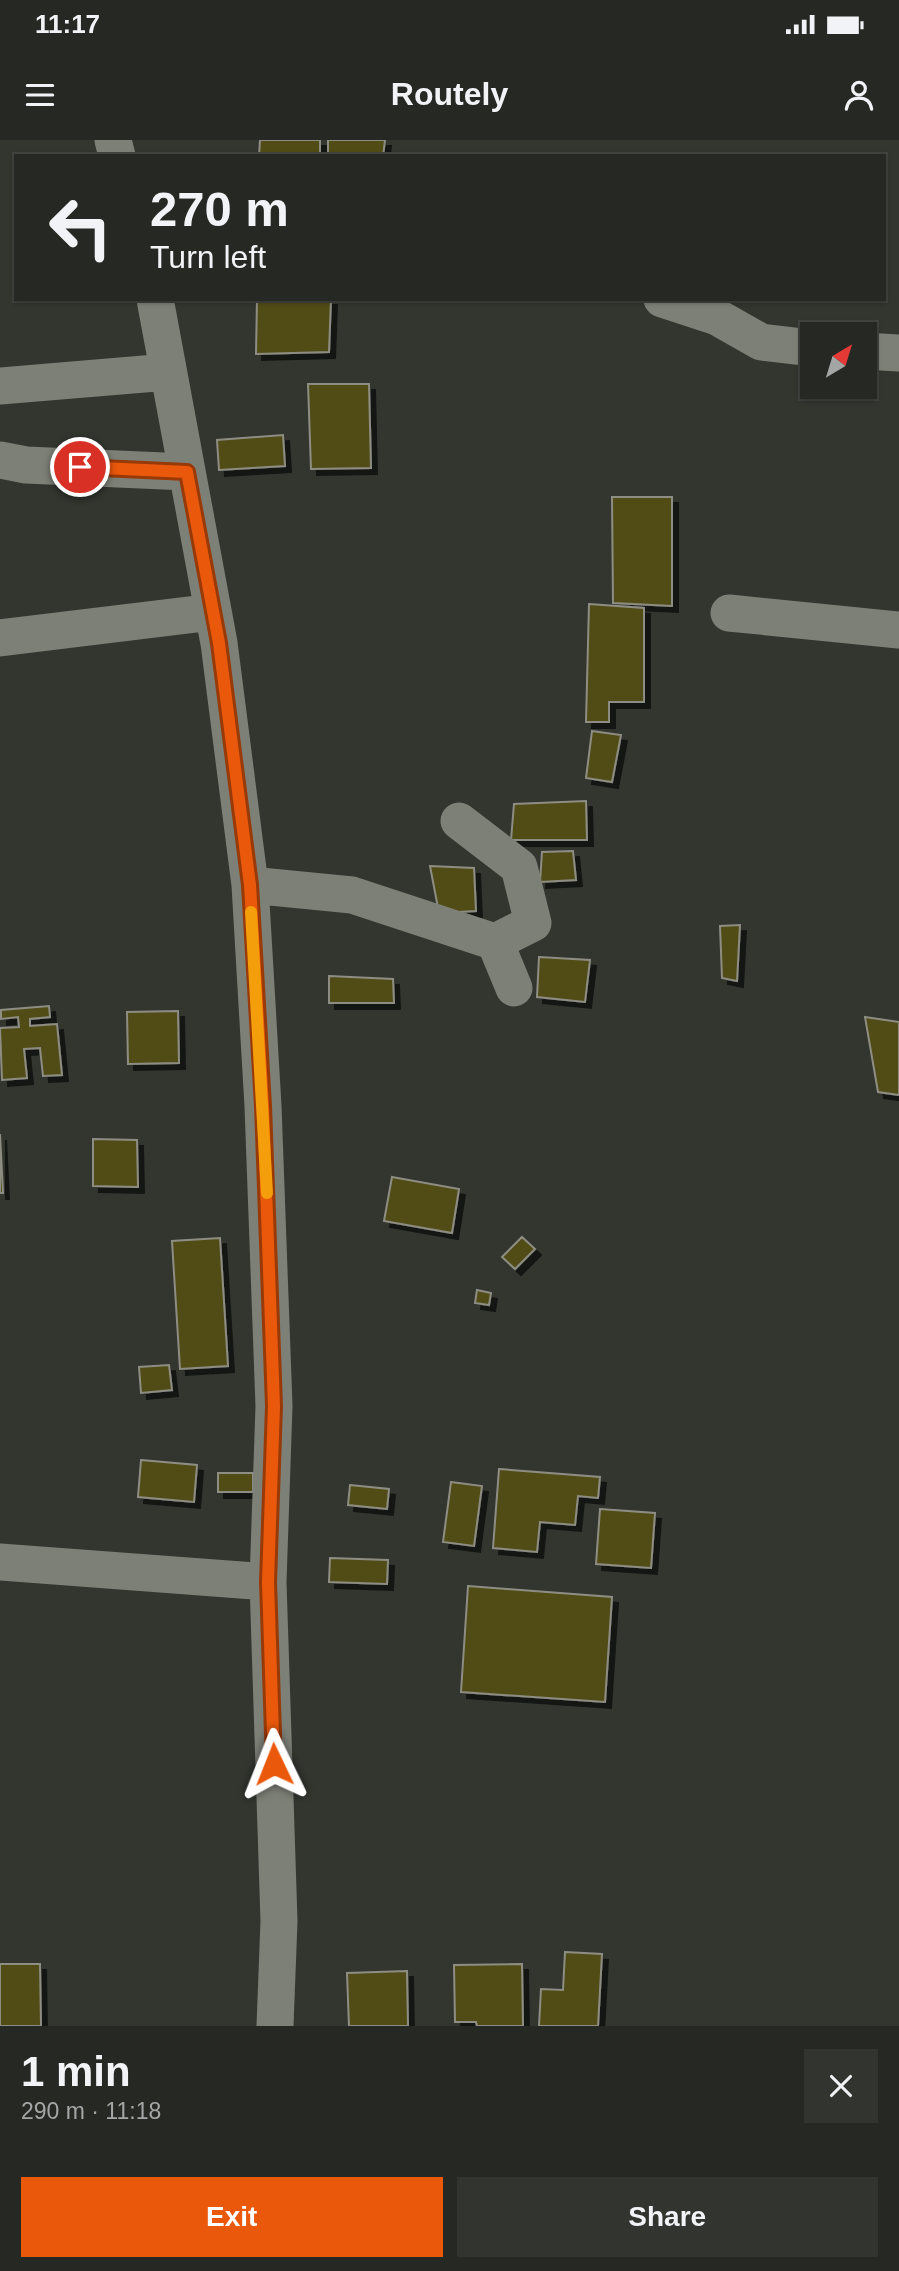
<!DOCTYPE html>
<meta charset="utf-8">
<style>
:root{--surface:#262823;--page:#323430;--text:#f1f3f6;--muted:#a4a6a6;--line:#424441;--accent:#ea580c}
body{margin:0;font-family:Arial,sans-serif;background:var(--page);color:var(--text);height:100vh;display:flex;flex-direction:column;font-size:26px;white-space:nowrap}
*{box-sizing:border-box;margin:0}
p{font-size:23px;color:var(--muted)}
.icon{flex:none;width:38px;height:38px;fill:none;stroke:currentColor;stroke-width:2;stroke-linecap:round;stroke-linejoin:round}
.map{position:relative;height:1886px;overflow:hidden}
.panel{display:flex;flex-direction:column;background:var(--surface);flex:1}
.panel>*{flex:none}
.guide{position:absolute;left:14px;top:14px;width:872px;height:147px;border-radius:0px;box-shadow:0 2px 5px #0004,0 0 0 2px var(--line);background:#262823;color:var(--text);overflow:hidden}
.needle{width:46px;rotate:38deg}
.controls{position:absolute;left:800px;top:182px;display:grid;gap:14px}
.controls a{display:grid;place-items:center;width:77px;height:77px;border-radius:0px;background:var(--surface);box-shadow:0 2px 5px #0004,0 0 0 2px var(--line);font-size:35px}
.pin{position:absolute;display:grid;place-items:center;width:60px;height:60px;color:#fff;margin:-30px;border:4px solid #fff;border-radius:50%;box-shadow:0 2px 7px #0007}
.me{position:absolute;width:77px;margin:-38px;rotate:358deg;stroke-linejoin:round;filter:drop-shadow(0 0 5px #0008)}
.turn{display:flex;align-items:center;gap:24px;height:147px;padding:0 21px;font-size:32px}
.turn .icon{width:91px;height:91px;stroke-width:2.5}
.turn b{display:block;font-size:49px;line-height:60px}
.round{display:grid;place-items:center;flex:none;width:74px;height:74px;border-radius:0px;background:var(--page)}
.overview{display:flex;align-items:center;justify-content:space-between;height:119px;padding:0 21px}
h1{font-size:42px;font-weight:600;line-height:52px}
.primary-button{display:flex;gap:14px;margin-top:auto;padding:14px 21px}
.primary-button a{flex:1;height:80px;border-radius:0px;background:var(--accent);color:#fff;font-size:28px;font-weight:600;line-height:80px;text-align:center}
.primary-button a+a{background:var(--page);color:var(--text)}
.status{display:flex;justify-content:space-between;align-items:center;height:49px;padding:0 35px;background:var(--surface);direction:ltr}
.status svg{height:19px;fill:currentColor}
header{display:flex;justify-content:space-between;align-items:center;height:91px;padding:0 21px;background:var(--surface);font-size:32px;font-weight:600}
.map>svg:first-child{display:block}
.building{fill:#514b15;stroke:#8d8d83;stroke-width:2;filter:url(#shadow)}
.lines{fill:none;stroke-linecap:round;stroke-linejoin:round}
.street{stroke:#7d8077;stroke-width:37}
.route-casing{stroke:#983908;stroke-width:18}
.route{stroke:#ea580c;stroke-width:12}
.slow{stroke:#f59e0b;stroke-width:12}
</style>
<div class="status"><b>11:17</b><svg viewBox="0 0 49 12"><path d="M0 12V9h3v3zM5 12V6h3v6zM10 12V3h3v9zM15 12V0h3v12zM26 1h20v11H26zM47 4h2v5h-2z"/></svg></div>
<header><svg class="icon" aria-label="menu" viewBox="0 0 24 24"><path d="M4 6h16M4 12h16M4 18h16"/></svg>Routely<svg class="icon" aria-label="person" viewBox="0 0 24 24"><circle cx="12" cy="8" r="4"/><path d="M4 21q1-7 8-7t8 7"/></svg></header>
<div class="map">
<svg width="899" height="1886" viewBox="0 0 899 1886">
<defs>
<filter id="shadow"><feDropShadow dx="6" dy="6" stdDeviation="0" flood-color="#0009"/></filter>
</defs>
<rect width="100%" height="100%" fill="#33362f"/>
<path class="building" d="M 260,0 L 320,0 L 320,16 L 259,16 Z
M 328,0 L 385,0 L 383,16 L 328,16 Z
M 257,159 L 331,159 L 329,212 L 256,214 Z
M 308,244 L 369,244 L 371,328 L 311,329 Z
M 283,295 L 285,326 L 219,330 L 217,300 Z
M 612,357 L 672,357 L 672,466 L 613,463 Z
M 589,464 L 644,468 L 644,562 L 609,562 L 609,582 L 586,582 Z
M 592,591 L 621,595 L 612,642 L 586,638 Z
M 586,661 L 587,700 L 511,700 L 514,664 Z
M 573,711 L 576,740 L 540,742 L 542,712 Z
M 430,726 L 474,728 L 476,771 L 439,773 Z
M 740,785 L 737,841 L 722,838 L 720,786 Z
M 539,817 L 590,820 L 585,862 L 537,857 Z
M 329,836 L 393,839 L 394,863 L 329,863 Z
M 49,866 L 50,877 L 30,879 L 30,886 L 57,884 L 62,935 L 43,936 L 40,908 L 24,909 L 27,938 L 2,940 L 0,888 L 19,887 L 18,877 L 1,879 L 1,870 Z
M 178,871 L 179,923 L 128,924 L 127,872 Z
M 865,877 L 899,882 L 899,955 L 878,952 Z
M 0,994 L 3,1053 L 0,1053 Z
M 93,999 L 137,1000 L 138,1047 L 93,1046 Z
M 392,1037 L 459,1049 L 452,1093 L 384,1081 Z
M 522,1097 L 535,1109 L 515,1129 L 502,1117 Z
M 220,1098 L 228,1226 L 180,1229 L 172,1101 Z
M 477,1150 L 491,1153 L 489,1165 L 475,1163 Z
M 169,1225 L 172,1250 L 141,1253 L 139,1227 Z
M 141,1320 L 197,1325 L 194,1362 L 138,1357 Z
M 499,1329 L 600,1337 L 598,1358 L 578,1356 L 575,1385 L 540,1382 L 537,1412 L 493,1408 Z
M 218,1333 L 253,1333 L 253,1352 L 218,1352 Z
M 451,1342 L 482,1346 L 474,1406 L 443,1402 Z
M 350,1345 L 389,1349 L 387,1369 L 348,1365 Z
M 600,1369 L 655,1373 L 651,1428 L 596,1424 Z
M 330,1418 L 388,1420 L 387,1444 L 329,1442 Z
M 468,1446 L 612,1457 L 605,1562 L 461,1552 Z
M 565,1812 L 602,1814 L 598,1886 L 539,1886 L 541,1849 L 563,1850 Z
M 0,1824 L 40,1824 L 41,1886 L 0,1886 Z
M 522,1824 L 523,1886 L 477,1886 L 476,1882 L 455,1882 L 454,1825 Z
M 407,1831 L 408,1886 L 349,1886 L 347,1833 Z"/>
<g class="lines">
<path class="street" d="M 113,0 L 117,16
M 155,159 L 219,503 L 250,745 L 263,966 L 274,1266 L 268,1442 L 279,1781 L 275,1886
M 662,159 L 717,177 L 761,202 L 812,208
M 864,211 L 899,213
M 0,246 L 168,232
M 0,320 L 26,325 L 187,332
M 729,473 L 899,490
M 0,498 L 213,472
M 459,681 L 519,727 L 533,783 L 495,802
M 250,745 L 352,755 L 495,802 L 514,848
M 0,1422 L 268,1442"/>
</g>
<g class="lines">
<defs>
<path id="route" d="M 80,327 L 187,332 L 219,503 L 250,745 L 263,966 L 274,1266 L 268,1442 L 274,1624"/>
</defs>
<use href="#route" class="route-casing"/>
<use href="#route" class="route"/>
<path class="slow" d="M 251,772 L 267,1053"/>
</g>
</svg>
<div class="controls">
<a><svg class="needle" viewBox="-14 -14 28 28"><path d="M0-13l5 13h-10z" fill="#e53935"/><path d="M0 13l5-13h-10z" fill="#a4a6a6"/></svg></a>
</div>
<div class="pin" style="left:80px;top:327px;background:#d93025"><svg class="icon" aria-label="arrive" viewBox="0 0 24 24"><path d="M6 21V4h12l-3 4 3 4H6"/></svg></div>
<svg class="me" style="left:274px;top:1624px" viewBox="-20 -20 40 40"><path d="M0-17L14 15 0 8-14 15z" fill="#ea580c" stroke="#fff" stroke-width="4"/></svg>
<div class="guide">
<div class="turn"><svg class="icon" aria-label="left" viewBox="0 0 24 24"><path d="M17 20v-9H6M10 6l-5 5 5 5"/></svg><div><b>270 m</b>Turn left</div></div>
</div>
</div>
<section class="panel">
<div class="overview"><div><h1>1 min</h1><p>290 m · 11:18</p></div><a class="round"><svg class="icon" aria-label="close" viewBox="0 0 24 24"><path d="M6 6l12 12M18 6L6 18"/></svg></a></div>
<div class="primary-button"><a>Exit</a><a>Share</a></div>
</section>
